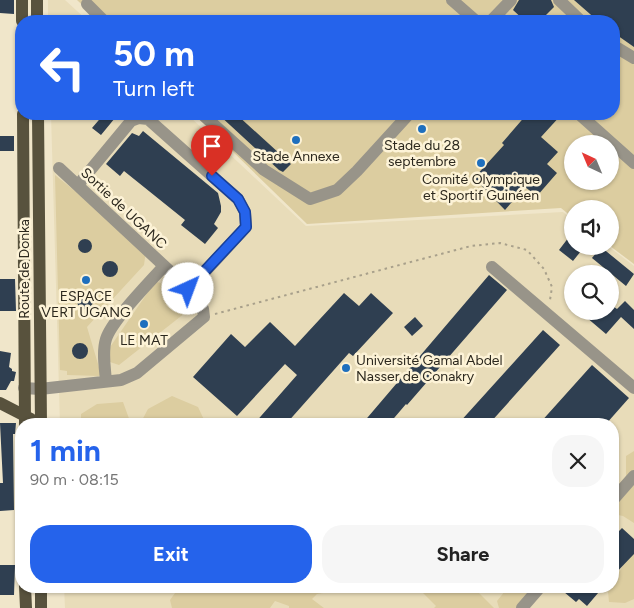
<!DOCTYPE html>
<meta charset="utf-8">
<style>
:root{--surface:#fff;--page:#f6f6f6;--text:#222;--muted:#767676;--accent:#2563eb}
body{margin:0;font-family:Figtree,sans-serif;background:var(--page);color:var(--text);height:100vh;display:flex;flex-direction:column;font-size:19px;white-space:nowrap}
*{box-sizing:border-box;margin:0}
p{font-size:16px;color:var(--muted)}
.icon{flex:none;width:28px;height:28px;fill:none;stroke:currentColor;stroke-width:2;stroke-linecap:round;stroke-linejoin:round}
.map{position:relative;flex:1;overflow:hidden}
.sheet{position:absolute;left:15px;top:418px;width:604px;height:175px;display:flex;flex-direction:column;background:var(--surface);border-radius:20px;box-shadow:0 1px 4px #0004}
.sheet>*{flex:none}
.top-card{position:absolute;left:15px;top:15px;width:605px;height:105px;border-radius:20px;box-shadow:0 1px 4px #0004;background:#2563eb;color:#fff;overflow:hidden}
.needle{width:32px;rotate:316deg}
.fabs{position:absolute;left:564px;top:135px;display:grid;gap:10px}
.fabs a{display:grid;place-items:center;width:55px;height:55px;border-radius:50%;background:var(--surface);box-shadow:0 1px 4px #0004;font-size:25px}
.pin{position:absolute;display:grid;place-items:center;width:42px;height:42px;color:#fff;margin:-51px -21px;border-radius:50% 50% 50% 0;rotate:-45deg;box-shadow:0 0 5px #0007}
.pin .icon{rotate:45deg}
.me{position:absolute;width:55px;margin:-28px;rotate:43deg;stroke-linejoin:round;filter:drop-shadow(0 0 4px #0008)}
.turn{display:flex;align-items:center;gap:18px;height:105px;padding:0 15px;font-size:22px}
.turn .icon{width:65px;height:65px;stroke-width:2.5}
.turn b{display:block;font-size:35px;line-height:42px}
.round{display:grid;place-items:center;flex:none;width:52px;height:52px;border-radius:20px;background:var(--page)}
.overview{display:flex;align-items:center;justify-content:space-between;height:85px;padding:0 15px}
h1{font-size:30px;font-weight:700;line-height:38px;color:var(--accent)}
.primary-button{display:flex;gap:10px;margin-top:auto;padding:10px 15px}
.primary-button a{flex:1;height:58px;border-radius:20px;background:var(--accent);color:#fff;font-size:20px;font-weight:700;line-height:58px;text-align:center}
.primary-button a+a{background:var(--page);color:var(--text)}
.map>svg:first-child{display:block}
.built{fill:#e8dcb9;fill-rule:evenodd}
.green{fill:#dccda0;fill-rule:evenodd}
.building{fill:#2f3f51}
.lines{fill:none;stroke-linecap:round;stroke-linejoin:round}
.path{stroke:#a8a08b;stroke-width:2;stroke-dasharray:2.5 4;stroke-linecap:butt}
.minor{stroke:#989489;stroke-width:12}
.major{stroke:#58523d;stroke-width:12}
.route-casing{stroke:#184099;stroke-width:12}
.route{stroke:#2563eb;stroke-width:9}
.poi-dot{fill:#1e6fbe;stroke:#fdf3d7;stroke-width:2}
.labels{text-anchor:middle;stroke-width:5;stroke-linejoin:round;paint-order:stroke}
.poi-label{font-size:14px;fill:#2c281e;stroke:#fdf3d7}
.street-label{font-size:14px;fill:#2c281e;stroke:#fdf3d7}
</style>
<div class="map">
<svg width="634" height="608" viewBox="0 0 634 608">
<rect width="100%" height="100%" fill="#f0e6ca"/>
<path class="built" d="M 48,0 L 65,0 L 88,21 L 48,21 Z
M 51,114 L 187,114 L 306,226 L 563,212 L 572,219 L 572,246 L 608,246 L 634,266 L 634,608 L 65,608 L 64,586 L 612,586 L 612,424 L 60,424 ZM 572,274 L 610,274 L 610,311 L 572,311 Z"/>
<path class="green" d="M 77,0 L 634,0 L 634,264 L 610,246 L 610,209 L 572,209 L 572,217 L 561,208 L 307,224 L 194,114 L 614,114 L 614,21 L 99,21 ZM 572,144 L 610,144 L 610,181 L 572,181 Z
M 55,175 L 141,244 L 146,251 L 144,265 L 87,327 L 101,374 L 99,376 L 67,375 L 67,371 L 60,370 Z
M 155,282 C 171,283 179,298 186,310 L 185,313 L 119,365 L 110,362 L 108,350 Z
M 172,396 L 198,407 L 206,424 L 140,424 L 148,409 Z
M 123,402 L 131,424 L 81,424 L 81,414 L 97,404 Z
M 634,451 L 634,523 L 623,516 L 613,514 L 613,491 L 626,476 L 626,456 Z
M 634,546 L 634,599 L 625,603 L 609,602 L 608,592 L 612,586 L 613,583 Z
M 180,586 L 331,586 L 329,592 L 317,594 L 312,599 L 324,608 L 289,608 L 289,606 L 275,601 L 270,608 L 172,608 L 170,600 Z
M 416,586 L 472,586 L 494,608 L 434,608 L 436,606 Z
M 509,586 L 524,586 L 527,591 L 527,608 L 499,608 L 497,601 Z"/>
<path class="building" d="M 0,0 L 14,0 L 14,14 L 0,13 Z
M 519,0 L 551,0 L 554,7 L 546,15 L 552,21 L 525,21 L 513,10 Z
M 574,0 L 634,0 L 634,47 L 614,33 L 614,21 L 598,21 Z
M 104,114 L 110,114 L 115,118 L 101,135 L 92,128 Z
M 218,114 L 236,114 L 291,164 L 283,172 L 279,170 Z
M 527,114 L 562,114 L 541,137 L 558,152 L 547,164 L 557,173 L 537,196 L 525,187 L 505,210 L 474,178 L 504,145 L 502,143 Z
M 143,131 L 218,193 L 221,206 L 221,212 L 214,224 L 218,228 L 205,244 L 181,225 L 185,220 L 124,171 L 120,176 L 106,164 L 132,133 L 139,136 Z
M 0,136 L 14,136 L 14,151 L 0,151 Z
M 572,233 L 572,246 L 585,246 L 573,261 L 559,250 Z
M78 246a7 7 0 1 1 14 0a7 7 0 1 1-14 0Z
M 601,247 L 634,274 L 626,286 L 592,258 Z
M102 269a8 8 0 1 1 16 0a8 8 0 1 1-16 0Z
M 489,275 L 507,290 L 407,405 L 406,404 L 389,424 L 362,424 Z
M 0,279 L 15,279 L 16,311 L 0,311 Z
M77 301a8 8 0 1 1 16 0a8 8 0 1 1-16 0Z
M 344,293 L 359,306 L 371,293 L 393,313 L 353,356 L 349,353 L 286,424 L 254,424 L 297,375 L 285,364 L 237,416 L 193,377 L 231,334 L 245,347 L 270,322 L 295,346 Z
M 625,301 L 634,310 L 634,329 L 621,317 L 606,334 L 586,317 L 591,311 L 610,311 L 610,304 L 617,309 Z
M 415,317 L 423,326 L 412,336 L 404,327 Z
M 543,330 L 560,345 L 489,424 L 458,424 Z
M72 351a8 8 0 1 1 16 0a8 8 0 1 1-16 0Z
M 0,351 L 11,353 L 9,367 L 12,369 L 12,371 L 16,372 L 14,381 L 11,381 L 6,390 L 0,390 Z
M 592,365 L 629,398 L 606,424 L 539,424 Z
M 0,423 L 16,423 L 15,434 L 13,434 L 14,510 L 0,511 L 0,483 L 3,483 Z
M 622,528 L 634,539 L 634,554 L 612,577 L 612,538 Z
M 0,565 L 15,565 L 14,595 L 0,595 Z
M 569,586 L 604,586 L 587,606 L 579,599 L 576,602 L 564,592 Z"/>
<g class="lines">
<path class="path" d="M 215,314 L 471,246 L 500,243 L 527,250 L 544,269 L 552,287 L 550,300"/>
<path class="minor" d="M 452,0 L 476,21
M 559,0 L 581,21
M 87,4 L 104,21
M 491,21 L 511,0
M 614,46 L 634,58
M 202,114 L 264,170 L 310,199 L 337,190 L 357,171 L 409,114
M 579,114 L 634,163
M 78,185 L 131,121 L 139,118 L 148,119 L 238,199 L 245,212 L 246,227 L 189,289
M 492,267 L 634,388
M 106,381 C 105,368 102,352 106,339 C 112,320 150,282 164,266
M 24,388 L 40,389 L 121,380 L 137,373 L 204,317 L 203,309 L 189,289 L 59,168
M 612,501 L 634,476
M 522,608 L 541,586"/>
<path class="major" d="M 22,0 L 22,21
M 37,0 L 37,21
M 23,114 L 25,424
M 38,114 L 41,424
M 0,403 L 31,419
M 25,586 L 26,608
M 41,586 L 41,608"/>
</g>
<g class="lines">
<defs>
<path id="route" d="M 188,289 L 246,227 L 245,212 L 238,199 L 212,176"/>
</defs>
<use href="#route" class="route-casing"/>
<use href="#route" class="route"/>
</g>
<g class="poi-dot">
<circle cx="422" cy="129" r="5"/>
<circle cx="296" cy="140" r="5"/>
<circle cx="481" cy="163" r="5"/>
<circle cx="86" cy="280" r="5"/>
<circle cx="144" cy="324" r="5"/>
<circle cx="346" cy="368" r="5"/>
</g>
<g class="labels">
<g class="poi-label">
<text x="422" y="150">Stade du 28<tspan x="422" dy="16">septembre</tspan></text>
<text x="296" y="161">Stade Annexe</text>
<text x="481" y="184">Comité Olympique<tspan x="481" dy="16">et Sportif Guinéen</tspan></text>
<text x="86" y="301">ESPACE<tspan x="86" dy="16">VERT UGANG</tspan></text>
<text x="144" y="345">LE MAT</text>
<text x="356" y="365" text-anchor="start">Université Gamal Abdel<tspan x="356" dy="16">Nasser de Conakry</tspan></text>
</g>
<g class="street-label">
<text transform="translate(124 208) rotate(43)" y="5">Sortie de UGANC</text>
<text transform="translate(24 269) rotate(-90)" y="5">Route de Donka</text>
</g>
</g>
</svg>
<div class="fabs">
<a><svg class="needle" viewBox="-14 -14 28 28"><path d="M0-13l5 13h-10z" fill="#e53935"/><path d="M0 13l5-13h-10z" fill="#767676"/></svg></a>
<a><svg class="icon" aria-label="sound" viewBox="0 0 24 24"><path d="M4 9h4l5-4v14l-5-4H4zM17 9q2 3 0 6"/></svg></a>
<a><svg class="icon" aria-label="search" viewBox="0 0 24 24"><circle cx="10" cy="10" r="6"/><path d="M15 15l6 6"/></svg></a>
</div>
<div class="pin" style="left:212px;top:176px;background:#d93025"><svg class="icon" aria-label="arrive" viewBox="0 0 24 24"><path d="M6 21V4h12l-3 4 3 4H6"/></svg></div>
<svg class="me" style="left:188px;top:289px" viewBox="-20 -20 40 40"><circle r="19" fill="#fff"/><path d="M0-13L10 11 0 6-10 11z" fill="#2563eb"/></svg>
<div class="top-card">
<div class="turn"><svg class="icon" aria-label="left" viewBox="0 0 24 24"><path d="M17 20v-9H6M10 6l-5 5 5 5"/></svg><div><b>50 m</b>Turn left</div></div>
</div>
<section class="sheet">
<div class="overview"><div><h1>1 min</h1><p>90 m · 08:15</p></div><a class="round"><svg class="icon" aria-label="close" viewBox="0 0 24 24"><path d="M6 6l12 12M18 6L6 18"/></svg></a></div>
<div class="primary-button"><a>Exit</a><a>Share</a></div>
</section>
</div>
